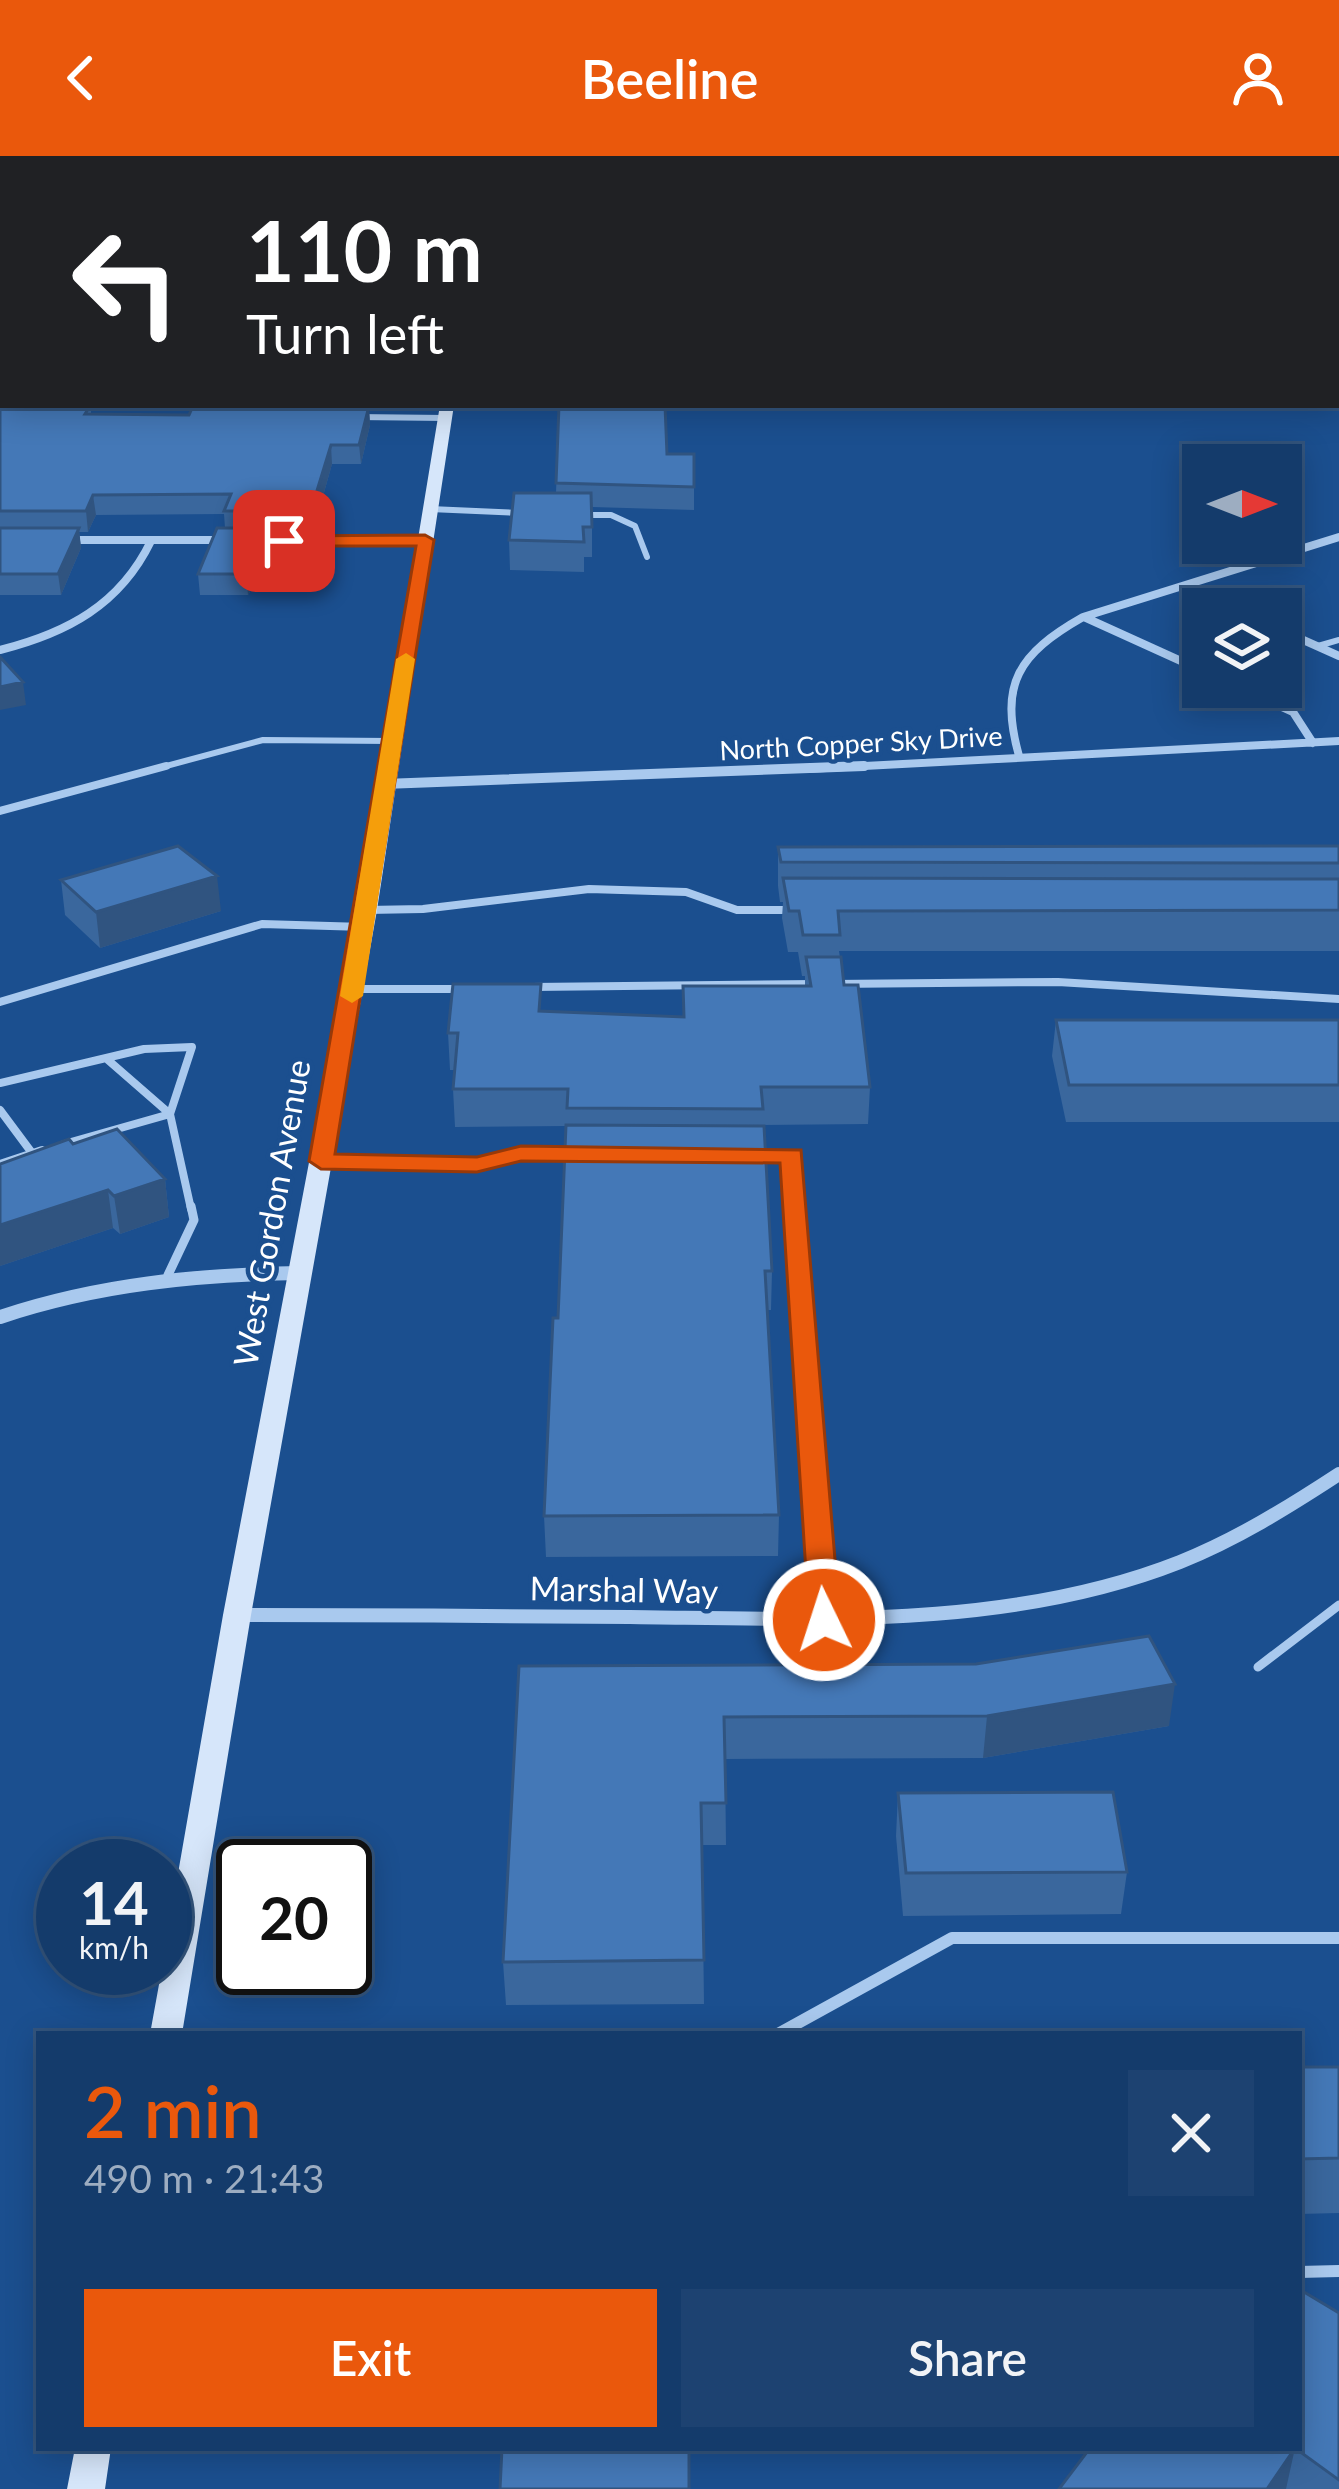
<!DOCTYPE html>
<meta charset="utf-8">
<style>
:root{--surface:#143b6b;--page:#1d4271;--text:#f1f3f6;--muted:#9dadc1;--line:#33557e;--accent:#ea580c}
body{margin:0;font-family:Lato,sans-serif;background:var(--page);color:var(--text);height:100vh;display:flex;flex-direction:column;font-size:45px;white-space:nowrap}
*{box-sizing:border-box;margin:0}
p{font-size:39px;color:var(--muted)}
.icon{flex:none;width:66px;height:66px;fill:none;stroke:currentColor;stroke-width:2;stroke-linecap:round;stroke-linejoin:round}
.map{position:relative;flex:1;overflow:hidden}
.panel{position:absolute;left:36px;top:1875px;width:1266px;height:420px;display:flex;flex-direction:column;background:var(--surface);border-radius:0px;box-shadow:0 6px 30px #0003,0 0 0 3px var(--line)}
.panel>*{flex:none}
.guide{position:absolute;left:0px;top:0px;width:1341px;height:252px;box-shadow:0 6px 30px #0003,0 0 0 3px var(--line);background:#202124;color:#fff;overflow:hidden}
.needle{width:78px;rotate:90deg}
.controls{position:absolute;left:1182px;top:288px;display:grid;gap:24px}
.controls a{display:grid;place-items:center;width:120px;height:120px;border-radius:0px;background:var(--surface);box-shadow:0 6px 30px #0003,0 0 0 3px var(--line);font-size:60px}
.speed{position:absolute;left:36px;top:1683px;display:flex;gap:24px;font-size:60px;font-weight:700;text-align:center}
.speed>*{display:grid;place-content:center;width:156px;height:156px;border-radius:50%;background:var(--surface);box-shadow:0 6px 30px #0003,0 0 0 3px var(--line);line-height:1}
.speed small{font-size:30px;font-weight:400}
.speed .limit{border:6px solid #111;border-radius:18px;background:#fff;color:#111}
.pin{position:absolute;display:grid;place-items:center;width:102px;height:102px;color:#fff;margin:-51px;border-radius:24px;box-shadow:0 6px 18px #0006}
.me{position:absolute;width:132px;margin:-66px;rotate:356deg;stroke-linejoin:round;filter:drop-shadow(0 0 9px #0008)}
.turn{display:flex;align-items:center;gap:42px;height:252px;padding:0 48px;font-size:54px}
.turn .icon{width:156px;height:156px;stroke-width:2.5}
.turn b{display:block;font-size:84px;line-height:102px}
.round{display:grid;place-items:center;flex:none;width:126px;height:126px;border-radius:0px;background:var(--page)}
.overview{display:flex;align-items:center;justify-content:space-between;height:204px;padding:0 48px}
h1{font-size:72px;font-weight:600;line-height:90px;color:var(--accent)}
.action{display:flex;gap:24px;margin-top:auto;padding:24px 48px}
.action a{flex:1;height:138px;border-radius:0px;background:var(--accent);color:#fff;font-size:48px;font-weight:600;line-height:138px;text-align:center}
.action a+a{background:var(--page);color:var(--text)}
header{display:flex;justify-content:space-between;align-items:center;height:156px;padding:0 48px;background:var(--accent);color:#fff;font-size:54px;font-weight:600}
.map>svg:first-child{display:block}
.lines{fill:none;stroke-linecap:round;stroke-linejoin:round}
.service-far3{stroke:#a9c9ee;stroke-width:6}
.service-far2{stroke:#a9c9ee;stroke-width:8}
.service-far1{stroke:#a9c9ee;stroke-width:9}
.service{stroke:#a9c9ee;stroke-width:12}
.minor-far3{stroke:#a9c9ee;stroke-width:6}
.minor-far2{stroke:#a9c9ee;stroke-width:8}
.minor-far1{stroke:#a9c9ee;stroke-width:10}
.minor{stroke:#a9c9ee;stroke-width:14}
.tertiary{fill:#a9c9ee;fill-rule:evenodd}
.secondary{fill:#d6e6fa;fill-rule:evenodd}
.wall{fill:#3a679d}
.shaded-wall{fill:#305480}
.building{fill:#4478b7;stroke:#305480;stroke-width:3}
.route{fill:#ea580c;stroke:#983908;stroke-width:3}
.slow{fill:#f59e0b}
.labels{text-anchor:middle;stroke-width:9;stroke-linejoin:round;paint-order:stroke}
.far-street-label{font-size:27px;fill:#fff;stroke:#1b4f8f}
.street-label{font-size:33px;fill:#fff;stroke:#1b4f8f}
</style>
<header><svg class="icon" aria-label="back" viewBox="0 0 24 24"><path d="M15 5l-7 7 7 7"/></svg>Beeline<svg class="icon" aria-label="person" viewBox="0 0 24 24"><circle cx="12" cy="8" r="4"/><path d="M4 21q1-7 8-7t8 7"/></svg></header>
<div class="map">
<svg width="1339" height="2333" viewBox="0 0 1339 2333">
<rect width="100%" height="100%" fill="#1b4f8f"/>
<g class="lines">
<path class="service-far3" d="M 430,353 L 521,357
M 579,359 L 611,359 L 635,370 L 647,401
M 1318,490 L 1339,484
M 155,613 L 263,584 L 392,585"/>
<path class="service-far2" d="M 0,655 L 166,610
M 367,754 L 423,753 L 589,733 L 686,736 L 737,754 L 795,754
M 832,828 L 1058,826 L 1339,843
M 532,831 L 816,828
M 353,833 L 462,833
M 0,846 L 262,768 L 364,771
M 108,904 L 170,958 L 191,1053
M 0,927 L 144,893 L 192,891 L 170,958 L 64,988
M 0,954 L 32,997
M 757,999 L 792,999 L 796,1053
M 321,1005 L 477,1008 L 522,998 L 573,998
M 0,1008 L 42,994"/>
<path class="service-far1" d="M 795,1050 L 824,1463
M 168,1119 L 194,1064 L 191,1050
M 1258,1511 L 1339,1449"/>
<path class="service" d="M 778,1878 L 952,1782 L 1339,1782
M 1299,2116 L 1339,2115"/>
<path class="minor-far3" d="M 0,37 L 3,33
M 356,261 L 445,262"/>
<path class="minor-far2" d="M 1183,430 L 1234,453
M 1084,461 L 1203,515
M 1281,474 L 1339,500
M 0,494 C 67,477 120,449 151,385
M 1238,531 L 1293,556 L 1313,587
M 1019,600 C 999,528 1018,498 1083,461 L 1339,381
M 807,613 L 1339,585"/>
<path class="minor-far1" d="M 384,628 L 864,610"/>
<path class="minor" d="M 0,1161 C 99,1128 196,1119 300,1117
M 238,1459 C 369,1459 499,1460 630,1461 C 811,1463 1008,1474 1180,1406 C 1237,1383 1287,1352 1339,1318"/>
<path class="tertiary" d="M 0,380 L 425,380 L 432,384 L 425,388 L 0,388 Z"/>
<path class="secondary" d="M 440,249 L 454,249 L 377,754 L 251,1459 L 182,1878 L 150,1878 L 162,1812 L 165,1812 L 165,1792 L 223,1459 L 357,754 Z
M 75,2292 L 111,2292 L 105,2333 L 67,2333 Z"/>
</g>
<path class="wall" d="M 3,94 L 3,249 L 103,249 L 101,254 L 91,254 L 91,258 L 189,259 L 201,249 L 376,249 L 374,254 L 369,254 L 370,269 L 361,308 L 332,308 L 318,358 L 294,358 L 289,376 L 283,376 L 285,392 L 274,432 L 253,431 L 248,439 L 200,439 L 198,418 L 225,372 L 224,358 L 96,359 L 88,376 L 79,376 L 81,392 L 61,439 L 0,439 L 0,98 Z
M 559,249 L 667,298 L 694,298 L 694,354 L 592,351 L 592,401 L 584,401 L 584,416 L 510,414 L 509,384 L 556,337 Z
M 1339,690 L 1339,795 L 839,795 L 844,829 L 870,931 L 868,968 L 762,969 L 772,1115 L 771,1154 L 767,1154 L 779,1359 L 778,1400 L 546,1401 L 544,1360 L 558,1162 L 566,970 L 455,971 L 453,933 L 455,914 L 450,914 L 448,877 L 541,855 L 683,861 L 683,830 L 805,830 L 805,820 L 802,820 L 798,796 L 788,796 L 782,762 L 783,746 L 780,746 L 778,730 L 778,691 Z
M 61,724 L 221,755 L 100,792 L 65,759 Z
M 1056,864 L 1339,864 L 1339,966 L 1066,966 L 1052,900 Z
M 73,988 L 165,1023 L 169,1061 L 120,1078 L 113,1072 L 0,1110 L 0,1008 Z
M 519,1510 L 1169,1570 L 983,1602 L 725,1603 L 726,1689 L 702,1689 L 704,1848 L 506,1849 L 503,1806 Z
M 898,1637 L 1127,1716 L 1121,1758 L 903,1760 L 896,1680 Z
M 1299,1911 L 1339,1911 L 1339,2057 L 1299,2058 Z
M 1339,2157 L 1339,2333 L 1059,2333 Z"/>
<path class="shaded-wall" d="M 369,250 L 370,269 L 361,308 L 359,289 Z
M 331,289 L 332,308 L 318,358 L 316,338 Z
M 292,338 L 294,358 L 289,376 L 288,355 Z
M 93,339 L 96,359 L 88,376 L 86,355 Z
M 79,372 L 81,392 L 61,439 L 58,418 Z
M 283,372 L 285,392 L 274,432 L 273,411 Z
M 251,410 L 253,431 L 248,439 L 246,418 Z
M 23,526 L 26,549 L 0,554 L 0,531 Z
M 217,720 L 221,755 L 100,792 L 96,756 Z
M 165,1023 L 169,1061 L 120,1078 L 114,1040 Z
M 108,1034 L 113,1072 L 0,1110 L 0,1069 Z
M 1175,1528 L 1169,1570 L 983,1602 L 987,1560 Z
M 1295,2292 L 1286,2333 L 1267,2333 Z"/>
<path class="building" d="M 282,0 L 416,0 L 415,3 L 281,3 Z
M 577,0 L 704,0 L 704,3 L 576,3 Z
M 773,0 L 886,0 L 887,3 L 773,3 Z
M 990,0 L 1339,0 L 1339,63 L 1338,3 L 991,3 Z
M 3,94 L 3,235 L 0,235 L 0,98 Z
M 0,249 L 90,250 L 85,258 L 189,259 L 193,250 L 369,250 L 359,289 L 331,289 L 316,338 L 292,338 L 288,355 L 224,355 L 231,338 L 93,339 L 86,355 L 0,355 Z
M 559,249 L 665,249 L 667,298 L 694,298 L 694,331 L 556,327 Z
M 514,337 L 591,337 L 592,371 L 583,371 L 584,386 L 509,384 Z
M 0,372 L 79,372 L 58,418 L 0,418 Z
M 217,372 L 283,372 L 273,411 L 251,410 L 246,418 L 198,418 Z
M 0,501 L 23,526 L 0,531 Z
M 178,690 L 217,720 L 96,756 L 61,724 Z
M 1339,690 L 1339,707 L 781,706 L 778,691 Z
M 783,722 L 1339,723 L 1339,754 L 838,755 L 840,779 L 803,779 L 799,755 L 789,755 Z
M 806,801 L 841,801 L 844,829 L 858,829 L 870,931 L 761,931 L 763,953 L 567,952 L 568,933 L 453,933 L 458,877 L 448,877 L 453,828 L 541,828 L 539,855 L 684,861 L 683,830 L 811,830 Z
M 1056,864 L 1339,864 L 1339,929 L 1069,929 Z
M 566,969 L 764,970 L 772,1115 L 765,1115 L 779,1359 L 544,1360 L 553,1162 L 558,1162 Z
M 117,973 L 165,1023 L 114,1040 L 108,1034 L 0,1069 L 0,1008 L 69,983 L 73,988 Z
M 1149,1480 L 1175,1528 L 987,1560 L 724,1561 L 726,1647 L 701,1647 L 704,1804 L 503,1806 L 519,1510 L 976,1508 Z
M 1113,1636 L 1127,1716 L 906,1717 L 898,1637 Z
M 1299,1911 L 1339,1911 L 1339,2002 L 1299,2003 Z
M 1299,2133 L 1339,2157 L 1339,2324 L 1295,2292 L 1267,2333 L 1059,2333 L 1090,2292 L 1299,2292 Z
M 502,2292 L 689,2292 L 689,2333 L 500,2333 Z"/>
<path class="route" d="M 425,379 L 434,384 L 335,998 L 477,1001 L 521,990 L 801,994 L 840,1464 L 835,1471 L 824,1474 L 809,1464 L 780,1007 L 521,1005 L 477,1016 L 321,1013 L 309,1005 L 416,390 L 284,390 L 276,385 L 284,380 Z"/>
<path class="slow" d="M 406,497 L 415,503 L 363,840 L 352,847 L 340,840 L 396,503 Z"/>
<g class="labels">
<g class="far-street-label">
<text transform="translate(861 588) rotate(-3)" y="9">North Copper Sky Drive</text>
</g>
<g class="street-label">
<text transform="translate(272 1057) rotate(-80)" y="12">West Gordon Avenue</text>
<text transform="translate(624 1434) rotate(1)" y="12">Marshal Way</text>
</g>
</g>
</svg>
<div class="controls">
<a><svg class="needle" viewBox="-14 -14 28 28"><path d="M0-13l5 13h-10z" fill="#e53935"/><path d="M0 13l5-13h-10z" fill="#9dadc1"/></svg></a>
<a><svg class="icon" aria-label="layers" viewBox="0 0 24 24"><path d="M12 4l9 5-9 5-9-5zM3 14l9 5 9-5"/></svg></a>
</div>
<div class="speed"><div>14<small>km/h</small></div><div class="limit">20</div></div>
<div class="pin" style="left:284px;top:385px;background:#d93025"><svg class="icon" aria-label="arrive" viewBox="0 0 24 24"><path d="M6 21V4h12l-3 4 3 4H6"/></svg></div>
<svg class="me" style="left:824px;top:1464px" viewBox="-20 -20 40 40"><circle r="17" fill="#ea580c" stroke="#fff" stroke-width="3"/><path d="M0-11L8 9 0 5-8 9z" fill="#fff"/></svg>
<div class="guide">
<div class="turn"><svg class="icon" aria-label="left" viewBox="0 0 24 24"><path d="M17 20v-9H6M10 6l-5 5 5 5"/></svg><div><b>110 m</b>Turn left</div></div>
</div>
<section class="panel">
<div class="overview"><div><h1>2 min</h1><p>490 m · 21:43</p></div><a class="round"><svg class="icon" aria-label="close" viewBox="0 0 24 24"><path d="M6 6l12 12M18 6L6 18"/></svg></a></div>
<div class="action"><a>Exit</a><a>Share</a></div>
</section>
</div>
